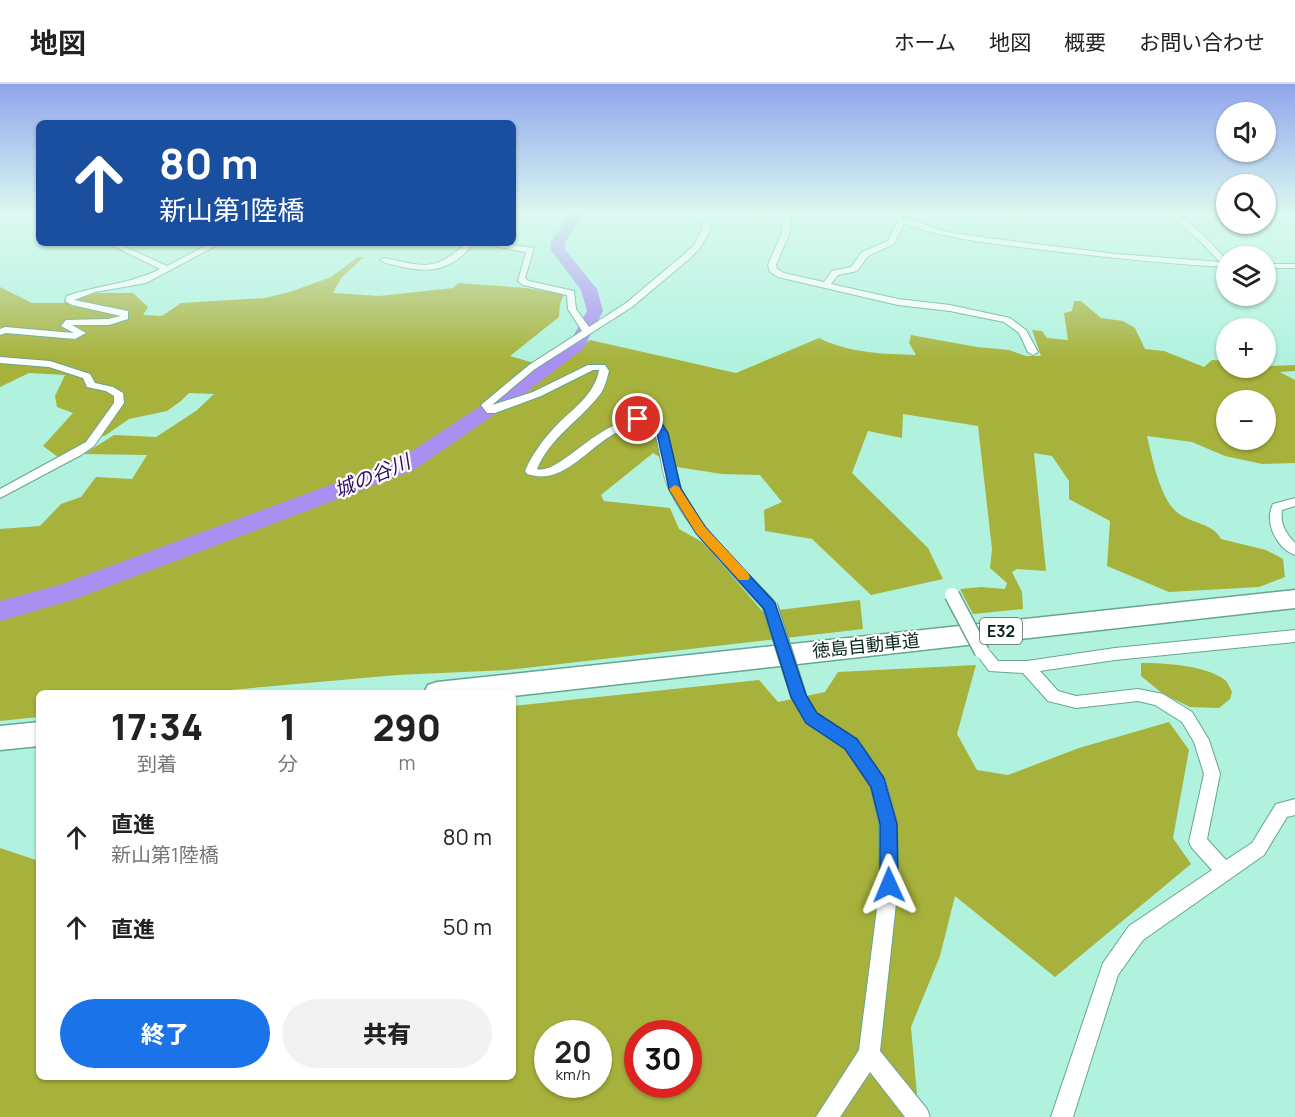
<!DOCTYPE html>
<html lang="ja">
<meta charset="utf-8">
<style>
:root{--surface:#fff;--page:#f2f2f2;--text:#222;--muted:#767676;--line:#e0e0e0;--accent:#1a73e8}
body{margin:0;font-family:Manrope,"Noto Sans JP",sans-serif;background:var(--page);color:var(--text);height:100vh;display:flex;flex-direction:column;font-size:22px;white-space:nowrap}
*{box-sizing:border-box;margin:0}
p{font-size:20px;color:var(--muted)}
.icon{flex:none;width:33px;height:33px;fill:none;stroke:currentColor;stroke-width:2;stroke-linecap:round;stroke-linejoin:round}
.map{position:relative;flex:1;overflow:hidden}
.sheet{position:absolute;left:36px;top:606px;width:480px;height:390px;display:flex;flex-direction:column;background:var(--surface);border-radius:9px;box-shadow:0 2px 4px #0004}
.sheet>*{flex:none}
.hud{position:absolute;left:36px;top:36px;width:480px;height:126px;border-radius:9px;box-shadow:0 2px 4px #0004;background:#1a4fa0;color:#fff;overflow:hidden}
.buttons{position:absolute;left:1216px;top:18px;display:grid;gap:12px}
.buttons a{display:grid;place-items:center;width:60px;height:60px;border-radius:50%;background:var(--surface);box-shadow:0 2px 4px #0004;font-size:30px}
.speed{position:absolute;left:534px;top:936px;display:flex;gap:12px;font-size:30px;font-weight:700;text-align:center}
.speed>*{display:grid;place-content:center;width:78px;height:78px;border-radius:50%;background:var(--surface);box-shadow:0 2px 4px #0004;line-height:1}
.speed small{font-size:15px;font-weight:400}
.speed .limit{border:9px solid #d22;background:#fff;color:#111}
.pin{position:absolute;display:grid;place-items:center;width:51px;height:51px;color:#fff;margin:-26px;border:3px solid #fff;border-radius:50%;box-shadow:0 2px 6px #0007}
.me{position:absolute;width:66px;margin:-33px;rotate:359deg;stroke-linejoin:round;filter:drop-shadow(0 0 4px #0008)}
.turn{display:flex;align-items:center;gap:21px;height:126px;padding:0 24px;font-size:27px}
.turn .icon{width:78px;height:78px;stroke-width:2.5}
.turn b{display:block;font-size:42px;line-height:51px}
.eta{display:flex;justify-content:space-evenly;align-items:center;height:102px;text-align:center}
.eta b{font-size:36px;font-weight:800;line-height:42px}
.button{display:flex;gap:12px;margin-top:auto;padding:12px 24px}
.button a{flex:1;height:69px;border-radius:36px;background:var(--accent);color:#fff;font-size:24px;font-weight:800;line-height:69px;text-align:center}
.button a+a{background:var(--page);color:var(--text)}
ul{padding:0;list-style:none}
li{display:flex;align-items:center;gap:18px;height:90px;padding:0 24px}
li div{flex:1}
li b{display:block;font-size:22px}
li em{font-style:normal}
header{display:flex;align-items:center;gap:36px;box-sizing:border-box;height:84px;padding:0 30px;background:var(--surface);border-bottom:2px solid var(--line)}
header strong{font-size:28px}
nav{display:flex;gap:33px;margin-inline-start:auto;font-size:21px}
.map>svg:first-child{display:block}
.forest{fill:#a7b23c;fill-rule:evenodd}
.lines{fill:none;stroke-linecap:round;stroke-linejoin:round}
.river{fill:#a98ff1;fill-rule:evenodd}
.street-casing{stroke:#65a593;stroke-width:2}
.highway-casing{stroke:#65a593;stroke-width:3}
.street{fill:#fff;fill-rule:evenodd}
.highway{fill:#fff;fill-rule:evenodd}
.street-bridge-casing{stroke:#65a593;stroke-width:17;stroke-linecap:butt}
.street-bridge{stroke:#fff;stroke-width:14}
.route{fill:#1a73e8;stroke:#114b97;stroke-width:1.5}
.slow{fill:#f59e0b}
.labels{text-anchor:middle;stroke-width:4.5;stroke-linejoin:round;paint-order:stroke}
.shield{fill:#fff;stroke:#516560;stroke-width:1.5}
.shield-label{font-size:16px;font-weight:bold;fill:#07231c}
.street-label{font-size:18px;fill:#07231c;stroke:#fff}
.water-label{font-size:20px;font-style:italic;fill:#331065;stroke:#fff}
</style>
<header>
<strong>地図</strong>
<nav><a>ホーム</a><a>地図</a><a>概要</a><a>お問い合わせ</a></nav>
</header>
<div class="map">
<svg width="1295" height="1033" viewBox="0 0 1295 1033">
<rect width="100%" height="100%" fill="#b0f2de"/>
<path class="forest" d="M 358,173 L 364,173 L 341,194 L 333,209 L 379,212 L 453,204 L 458,199 L 526,204 L 564,210 L 560,220 L 559,233 L 510,272 L 551,284 L 590,256 L 736,289 L 819,254 C 849,269 883,270 916,271 L 909,259 L 911,251 L 977,263 L 1009,266 L 1026,272 L 1041,272 L 1032,246 L 1042,247 L 1047,254 L 1068,256 L 1064,229 L 1072,227 L 1074,217 L 1081,217 L 1101,234 L 1123,237 L 1135,244 L 1145,265 L 1164,267 L 1204,283 L 1212,276 L 1227,277 L 1227,284 L 1295,281 L 1295,287 L 1280,288 L 1295,296 L 1295,379 L 1262,380 L 1225,372 L 1192,358 L 1147,352 C 1152,373 1160,416 1178,429 C 1192,440 1213,439 1221,455 L 1266,466 L 1283,475 L 1285,493 L 1259,503 L 1169,508 L 1107,482 L 1110,437 L 1069,415 L 1069,397 L 1052,372 L 1034,369 L 1046,487 L 1017,485 L 1012,488 L 1022,508 L 1023,525 L 973,530 L 960,505 L 981,503 L 1005,505 L 1007,499 L 990,484 L 992,465 L 978,342 L 903,330 L 902,354 L 868,347 L 852,389 L 928,464 L 943,495 L 871,511 L 812,455 L 765,447 L 764,426 L 782,418 L 760,391 L 722,390 L 677,383 L 653,369 L 601,411 L 604,417 L 670,424 L 679,445 L 702,458 L 763,528 L 860,516 L 863,545 L 508,586 L 397,591 L 196,609 L 39,609 L 39,633 L 0,637 L 0,445 L 40,442 L 61,420 L 81,413 L 96,393 L 132,395 L 147,371 L 84,370 L 114,351 L 156,353 L 196,327 L 214,310 L 189,309 L 181,317 L 167,327 L 129,335 L 106,351 L 84,359 L 58,373 L 43,362 L 73,329 L 57,323 L 55,312 L 65,291 L 29,289 L 0,303 L 0,203 L 32,219 L 62,219 L 97,209 L 133,209 L 148,223 L 143,231 L 162,232 L 181,219 L 265,214 L 290,208 L 331,193 ZM 1227,316 L 1266,316 L 1266,356 L 1227,356 Z
M 1141,579 C 1164,579 1205,581 1225,596 C 1228,599 1230,604 1232,608 L 1230,615 L 1219,624 L 1190,623 L 1163,610 L 1141,592 Z
M 976,581 L 957,650 L 977,686 L 1008,691 L 1079,664 L 1169,638 L 1189,666 L 1173,754 L 1191,780 L 1055,893 L 955,812 L 940,872 L 911,943 L 919,1033 L 0,1033 L 0,764 L 39,777 L 39,993 L 513,993 L 513,622 L 759,596 L 778,618 L 825,608 L 838,588 ZM 548,950 L 598,950 L 598,1000 L 548,1000 ZM 638,950 L 688,950 L 688,1000 L 638,1000 Z"/>
<g class="lines">
<path class="river" d="M 570,130 L 584,130 L 565,158 L 565,166 L 597,205 L 603,227 L 583,265 L 516,316 L 414,386 L 73,516 L 0,537 L 0,517 L 59,501 L 398,376 L 502,308 L 570,258 L 587,227 L 581,206 L 551,166 L 551,158 Z"/>
<defs>
<path id="street" d="M 706,130 L 714,130 L 708,150 L 700,164 L 688,176 L 632,223 L 535,285 L 492,321 L 533,308 L 588,281 L 605,281 L 609,287 C 607,294 605,303 601,309 C 581,336 550,353 537,385 C 563,392 604,323 659,335 C 673,357 670,382 681,405 C 702,448 742,483 775,518 L 777,522 L 775,526 L 765,526 C 731,489 693,452 670,407 C 659,386 662,361 651,340 C 598,337 574,406 527,390 L 525,387 C 532,371 542,357 554,344 C 571,326 595,311 599,286 L 593,286 L 541,312 L 495,329 L 487,329 L 481,321 L 529,281 L 582,247 L 568,225 L 567,211 L 523,201 L 518,197 L 526,168 L 477,159 L 498,159 L 534,164 L 525,194 L 529,197 L 574,207 L 576,225 L 589,243 L 626,219 L 682,172 L 694,161 L 700,150 Z
M 783,130 L 791,130 L 790,148 L 776,181 L 777,185 L 784,189 L 824,198 L 832,187 L 851,183 L 862,168 L 888,157 L 898,137 L 885,130 L 895,130 L 947,148 L 988,154 L 1116,170 L 1220,178 L 1198,155 L 1167,130 C 1188,130 1213,162 1227,176 L 1227,183 C 1166,180 1105,173 1044,166 C 997,160 950,156 904,140 L 894,160 L 868,172 L 857,187 L 838,191 L 831,200 L 898,215 L 950,221 L 1010,234 L 1026,246 L 1038,268 L 1033,271 L 1028,268 L 1019,249 L 1004,238 L 950,227 L 898,221 L 778,193 L 770,188 L 768,181 L 782,148 Z
M 1218,130 L 1227,130 L 1227,139 L 1218,134 Z
M 1227,140 L 1235,140 L 1249,149 L 1242,151 Z
M 107,159 L 117,159 L 167,182 L 211,159 L 221,159 L 146,199 L 95,208 L 74,216 L 128,227 L 128,235 L 109,241 L 72,241 L 86,249 L 75,255 L 6,249 L 0,251 L 0,245 L 5,243 L 74,249 L 61,242 L 66,236 L 108,235 L 121,232 L 72,221 L 65,217 L 67,212 C 98,201 131,200 160,185 Z
M 466,159 L 475,159 C 452,184 436,190 403,183 C 395,181 386,180 380,176 L 384,174 C 425,182 433,189 466,159 Z
M 1266,180 L 1295,180 L 1295,184 L 1266,184 Z
M 0,273 L 50,277 L 90,290 L 95,299 L 113,303 L 123,309 L 124,319 L 94,362 L 81,371 L 0,414 L 0,405 L 86,358 L 114,319 L 114,312 L 106,307 L 87,303 L 83,294 L 49,283 L 0,279 Z
M 1295,414 L 1295,422 L 1282,426 C 1280,440 1285,448 1295,459 L 1295,471 C 1276,464 1264,438 1273,420 Z
M 1295,546 L 1295,558 L 1115,576 L 1040,587 L 1058,607 L 1076,612 L 1138,605 L 1163,610 L 1192,628 L 1209,656 L 1220,690 L 1207,755 L 1226,776 L 1252,759 L 1276,720 L 1295,715 L 1295,731 L 1287,733 L 1264,771 L 1143,856 L 1118,891 L 1073,1033 L 1051,1033 L 1103,879 L 1129,842 L 1212,786 L 1192,764 L 1189,758 L 1204,690 L 1194,658 L 1182,638 L 1155,621 L 1138,617 L 1076,624 L 1048,617 L 1023,589 L 989,587 L 975,568 L 977,564 C 987,560 992,570 998,577 L 1027,577 L 1115,564 Z
M 799,607 L 804,608 L 816,629 L 857,655 L 885,695 L 897,739 L 898,801 L 880,967 L 927,1025 L 930,1033 L 905,1033 L 870,988 L 840,1033 L 816,1033 L 859,966 L 880,801 L 879,739 L 871,703 L 845,665 L 806,639 L 791,613 L 794,608 Z"/>
<path id="highway" d="M 1295,506 L 1295,524 L 513,612 L 513,609 L 424,609 L 428,601 L 437,598 Z
M 39,638 L 39,662 L 0,666 L 0,642 Z"/>
</defs>
<use href="#street" class="street-casing"/>
<use href="#highway" class="highway-casing"/>
<use href="#street" class="street"/>
<use href="#highway" class="highway"/>
<defs>
<path id="street-bridge" d="M 952,511 L 982,568
M 770,522 L 799,613"/>
</defs>
<use href="#street-bridge" class="street-bridge-casing"/>
<use href="#street-bridge" class="street-bridge"/>
</g>
<linearGradient id="sky" x2="0" y2="1"><stop stop-color="#8fa5ec"/><stop offset="0.47" stop-color="#dbf9f0"/><stop offset="1" stop-color="#dbf9f0" stop-opacity="0"/></linearGradient>
<rect width="1295" height="275" fill="url(#sky)"/>
<path class="route" d="M 638,331 L 659,335 L 668,349 L 681,405 L 705,443 L 775,519 L 806,611 L 817,629 L 857,655 L 884,694 L 897,740 L 898,801 L 896,807 L 889,810 L 883,807 L 880,801 L 880,740 L 871,703 L 845,665 L 806,639 L 791,613 L 764,525 L 696,449 L 669,405 L 657,349 L 651,340 L 634,337 L 633,335 Z"/>
<path class="slow" d="M 675,401 L 679,403 L 705,443 L 748,489 L 750,493 L 748,496 L 739,496 L 696,449 L 669,405 Z"/>
<g class="labels">
<rect class="shield" x="980" y="534" width="42" height="26" rx="4.5"/>
<g class="shield-label">
<text x="1001" y="553">E32</text>
</g>
<g class="street-label">
<text transform="translate(866 562) rotate(-6)" y="6">徳島自動車道</text>
</g>
<g class="water-label">
<text transform="translate(372 392) rotate(-23)" y="7">城の谷川</text>
</g>
</g>
</svg>
<div class="buttons">
<a><svg class="icon" aria-label="sound" viewBox="0 0 24 24"><path d="M4 9h4l5-4v14l-5-4H4zM17 9q2 3 0 6"/></svg></a>
<a><svg class="icon" aria-label="search" viewBox="0 0 24 24"><circle cx="10" cy="10" r="6"/><path d="M15 15l6 6"/></svg></a>
<a><svg class="icon" aria-label="layers" viewBox="0 0 24 24"><path d="M12 4l9 5-9 5-9-5zM3 14l9 5 9-5"/></svg></a>
<a>+</a>
<a>−</a>
</div>
<div class="speed"><div>20<small>km/h</small></div><div class="limit">30</div></div>
<div class="pin" style="left:638px;top:335px;background:#d93025"><svg class="icon" aria-label="arrive" viewBox="0 0 24 24"><path d="M6 21V4h12l-3 4 3 4H6"/></svg></div>
<svg class="me" style="left:889px;top:801px" viewBox="-20 -20 40 40"><path d="M0-17L14 15 0 8-14 15z" fill="#1a73e8" stroke="#fff" stroke-width="4"/></svg>
<div class="hud">
<div class="turn"><svg class="icon" aria-label="ahead" viewBox="0 0 24 24"><path d="M12 20V5M6 11l6-6 6 6"/></svg><div><b>80 m</b>新山第1陸橋</div></div>
</div>
<section class="sheet">
<div class="eta">
<div><b>17:34</b><p>到着</p></div>
<div><b>1</b><p>分</p></div>
<div><b>290</b><p>m</p></div>
</div>
<ul>
<li><svg class="icon" aria-label="ahead" viewBox="0 0 24 24"><path d="M12 20V5M6 11l6-6 6 6"/></svg><div><b>直進</b><p>新山第1陸橋</p></div><em>80 m</em></li>
<li><svg class="icon" aria-label="ahead" viewBox="0 0 24 24"><path d="M12 20V5M6 11l6-6 6 6"/></svg><div><b>直進</b></div><em>50 m</em></li>
</ul>
<div class="button"><a>終了</a><a>共有</a></div>
</section>
</div>
